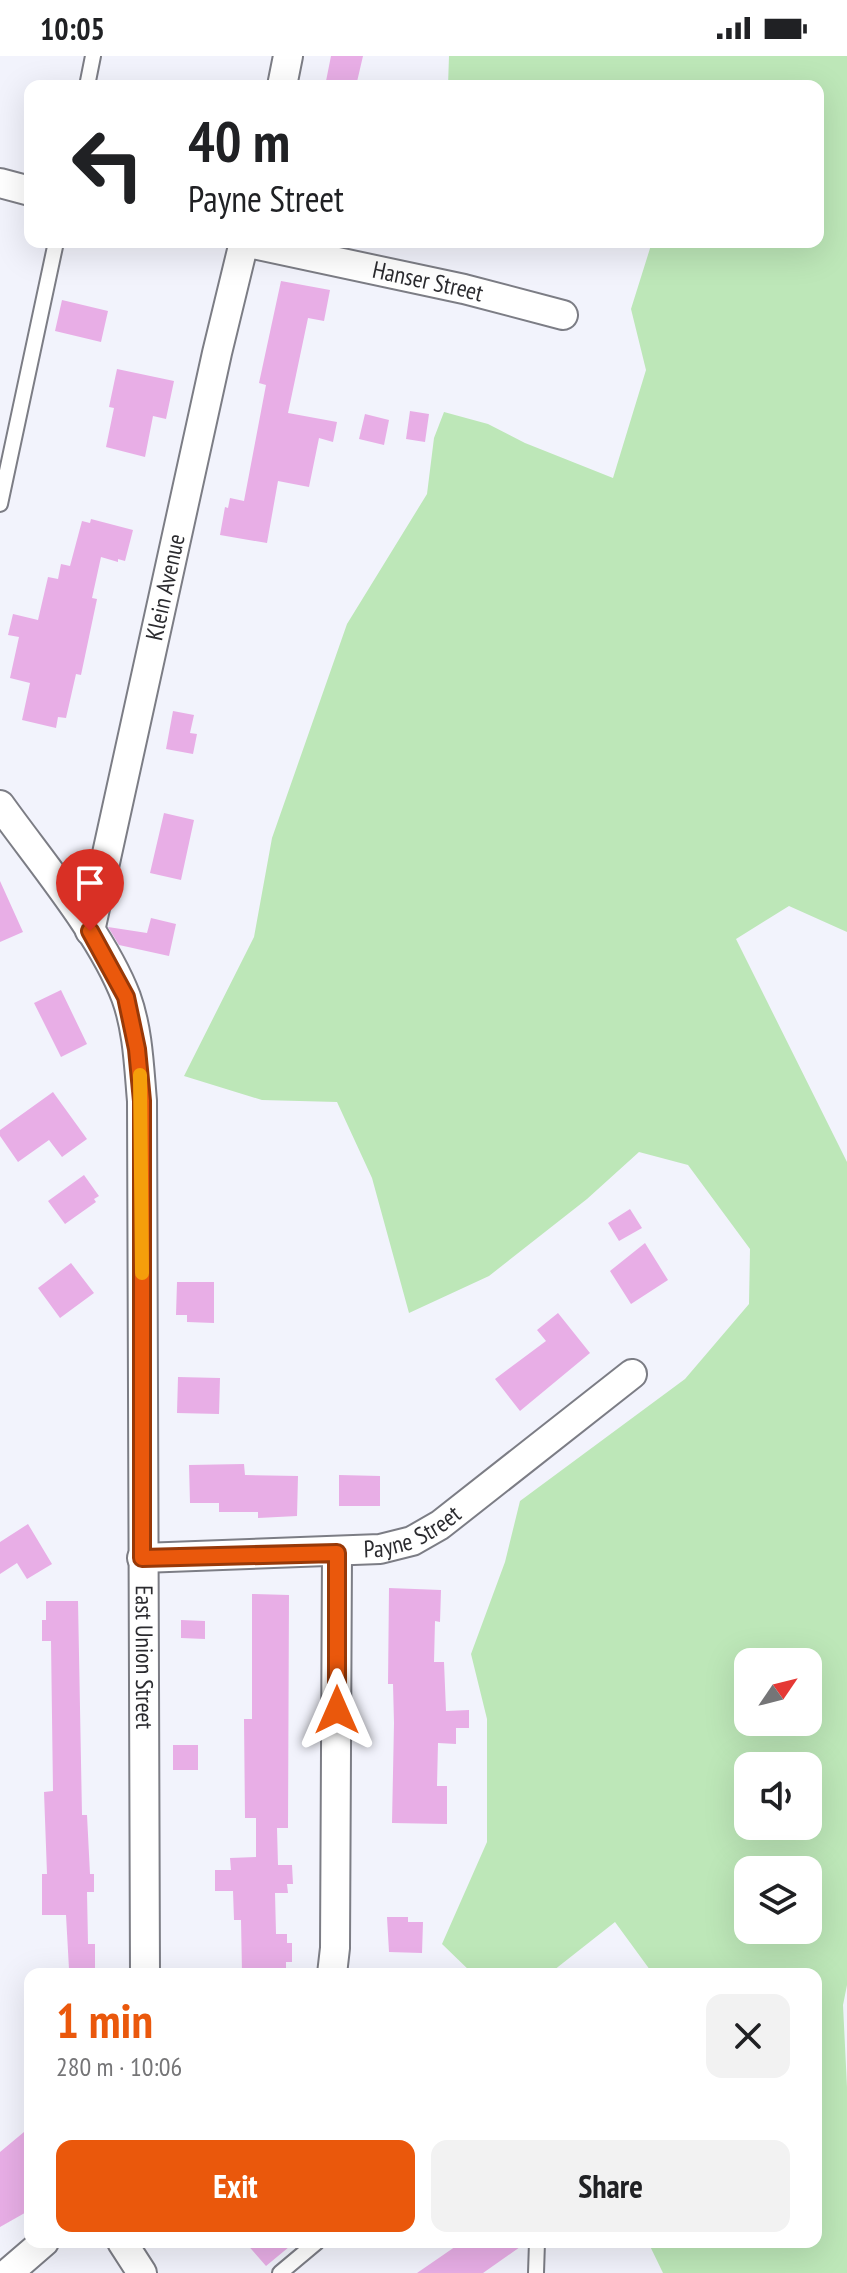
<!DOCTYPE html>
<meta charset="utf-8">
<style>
:root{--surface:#fff;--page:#f2f2f2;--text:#202124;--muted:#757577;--accent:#ea580c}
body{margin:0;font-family:"PT Sans Narrow",sans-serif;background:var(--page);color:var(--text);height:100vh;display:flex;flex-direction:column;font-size:30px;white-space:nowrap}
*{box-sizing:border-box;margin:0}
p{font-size:26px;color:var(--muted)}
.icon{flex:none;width:44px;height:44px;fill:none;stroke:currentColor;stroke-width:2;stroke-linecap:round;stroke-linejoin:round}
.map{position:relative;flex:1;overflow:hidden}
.drawer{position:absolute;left:24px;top:1912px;width:798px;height:280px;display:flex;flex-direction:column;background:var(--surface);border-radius:16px;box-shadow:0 8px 32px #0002}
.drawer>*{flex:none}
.hud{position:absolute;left:24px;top:24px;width:800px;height:168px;border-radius:16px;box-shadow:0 8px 32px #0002;background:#fff;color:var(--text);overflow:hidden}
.needle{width:52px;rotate:55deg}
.fabs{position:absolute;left:734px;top:1592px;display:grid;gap:16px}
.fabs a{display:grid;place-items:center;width:88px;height:88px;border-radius:16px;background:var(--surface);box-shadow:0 8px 32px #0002;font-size:40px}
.pin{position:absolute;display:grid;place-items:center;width:68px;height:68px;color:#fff;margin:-82px -34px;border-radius:50% 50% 50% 0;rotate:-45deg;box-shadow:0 0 8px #0007}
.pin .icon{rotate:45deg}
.me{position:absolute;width:88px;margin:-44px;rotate:0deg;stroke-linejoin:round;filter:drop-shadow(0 0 6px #0008)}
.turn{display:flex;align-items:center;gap:28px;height:168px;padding:0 32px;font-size:36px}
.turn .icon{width:104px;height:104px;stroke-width:2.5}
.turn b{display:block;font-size:56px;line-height:68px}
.round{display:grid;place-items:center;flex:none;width:84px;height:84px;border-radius:16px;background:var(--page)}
.head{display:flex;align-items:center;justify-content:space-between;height:136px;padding:0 32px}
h1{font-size:48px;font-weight:600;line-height:60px;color:var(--accent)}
.button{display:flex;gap:16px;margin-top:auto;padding:16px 32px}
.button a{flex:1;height:92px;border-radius:16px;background:var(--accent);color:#fff;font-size:32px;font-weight:600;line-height:92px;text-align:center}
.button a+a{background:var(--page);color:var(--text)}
.status{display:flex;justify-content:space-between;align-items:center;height:56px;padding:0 40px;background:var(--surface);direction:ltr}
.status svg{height:22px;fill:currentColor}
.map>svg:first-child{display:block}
.green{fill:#bde7b8;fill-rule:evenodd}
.building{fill:#e8aee6}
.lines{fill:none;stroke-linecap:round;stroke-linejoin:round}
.lane-casing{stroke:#7c7d85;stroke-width:18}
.street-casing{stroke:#7c7d85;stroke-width:32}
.lane{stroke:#fff;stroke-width:14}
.street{stroke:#fff;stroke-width:28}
.route-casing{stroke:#983908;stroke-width:20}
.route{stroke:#ea580c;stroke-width:14}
.slow{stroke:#f59e0b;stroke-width:14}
.labels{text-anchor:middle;stroke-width:8;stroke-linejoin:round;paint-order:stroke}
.street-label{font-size:24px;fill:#2b2b2f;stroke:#f2f3fc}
</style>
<div class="status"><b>10:05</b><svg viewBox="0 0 49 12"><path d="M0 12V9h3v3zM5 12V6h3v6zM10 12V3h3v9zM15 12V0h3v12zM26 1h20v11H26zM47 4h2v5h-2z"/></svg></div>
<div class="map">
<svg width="847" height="2217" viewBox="0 0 847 2217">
<rect width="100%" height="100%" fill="#f2f3fc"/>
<path class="green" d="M 449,0 L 847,0 L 847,876 L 789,850 L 736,883 L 847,1106 L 847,1929 L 843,1949 L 847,2031 L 847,2217 L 663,2217 L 648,2186 L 816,2186 L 816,1918 L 653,1918 L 615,1866 L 549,1918 L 473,1918 L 442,1888 L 487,1786 L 487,1663 L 471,1598 L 505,1506 L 520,1445 L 685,1323 L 749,1248 L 750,1193 L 688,1109 L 639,1096 L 587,1143 L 489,1220 L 409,1257 L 372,1122 L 337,1046 L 262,1044 L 184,1020 L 254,881 L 272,782 L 347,568 L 427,438 L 434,382 L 444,356 L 488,368 L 525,387 L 613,422 L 646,314 L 631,253 L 652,186 L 818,186 L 818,30 L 448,30 ZM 748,1606 L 808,1606 L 808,1666 L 748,1666 ZM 748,1710 L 808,1710 L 808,1770 L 748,1770 ZM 748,1814 L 808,1814 L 808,1874 L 748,1874 Z"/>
<path class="building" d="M 331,0 L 363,0 L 356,30 L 325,30 Z
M 281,225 L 330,234 L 324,265 L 308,262 L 288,357 L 337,366 L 333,386 L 319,382 L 309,431 L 278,425 L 267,487 L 220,479 L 225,451 L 228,452 L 230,442 L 244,445 L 266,329 L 259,327 Z
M 62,244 L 108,255 L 101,286 L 55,275 Z
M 117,313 L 174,325 L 166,363 L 153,360 L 145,401 L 106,391 L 114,352 L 109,351 Z
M 410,355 L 429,358 L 425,386 L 406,383 Z
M 365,358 L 389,364 L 384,389 L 359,383 Z
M 91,463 L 133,474 L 125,505 L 118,503 L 118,506 L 101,501 L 92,542 L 97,543 L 81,619 L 76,618 L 66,662 L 58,661 L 56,672 L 22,664 L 30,627 L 10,622 L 19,581 L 8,579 L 13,558 L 38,564 L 48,521 L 58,523 L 61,508 L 70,510 L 82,465 L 90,467 Z
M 173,655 L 194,659 L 190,677 L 197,678 L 193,698 L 166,693 Z
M 164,757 L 194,764 L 181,824 L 150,817 Z
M 0,825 L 23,876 L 0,886 Z
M 151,862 L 176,868 L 169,900 L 119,889 L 108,871 L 147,877 Z
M 61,934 L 87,988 L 61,1001 L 34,947 Z
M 53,1036 L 87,1083 L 62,1101 L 49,1084 L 18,1106 L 0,1080 L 0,1074 Z
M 84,1119 L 99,1140 L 94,1143 L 96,1146 L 65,1168 L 48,1145 Z
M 630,1153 L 642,1172 L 619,1185 L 608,1167 Z
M 645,1187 L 668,1224 L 631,1248 L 610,1215 Z
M 71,1207 L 94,1237 L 60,1262 L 38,1232 Z
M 177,1226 L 214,1226 L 214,1267 L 187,1266 L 187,1259 L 176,1259 Z
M 558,1257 L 590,1297 L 520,1355 L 495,1323 L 546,1285 L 537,1274 Z
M 178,1321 L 220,1322 L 219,1358 L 177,1357 Z
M 244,1408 L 245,1419 L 298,1420 L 297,1460 L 258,1462 L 258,1456 L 219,1456 L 219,1447 L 190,1447 L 189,1409 Z
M 339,1419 L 380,1420 L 380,1450 L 339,1450 Z
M 28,1468 L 52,1508 L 27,1523 L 17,1507 L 0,1518 L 0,1486 Z
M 389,1532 L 441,1534 L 440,1566 L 435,1565 L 434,1606 L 444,1606 L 446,1655 L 469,1654 L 469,1672 L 456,1672 L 456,1688 L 438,1687 L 437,1730 L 447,1730 L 447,1768 L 392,1767 L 394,1667 L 393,1628 L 388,1628 Z
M 252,1538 L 289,1539 L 288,1772 L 277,1772 L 278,1809 L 292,1809 L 293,1828 L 287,1828 L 288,1837 L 275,1837 L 276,1878 L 287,1878 L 287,1887 L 292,1887 L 292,1906 L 286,1906 L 286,1913 L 276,1913 L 276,1917 L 242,1917 L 241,1864 L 234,1864 L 233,1835 L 215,1835 L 215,1814 L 231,1814 L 230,1802 L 256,1801 L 256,1762 L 245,1762 L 244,1663 L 252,1663 Z
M 46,1545 L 78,1545 L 82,1759 L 87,1759 L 90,1818 L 94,1818 L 94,1836 L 87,1836 L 88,1888 L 95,1888 L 95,1913 L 69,1913 L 66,1859 L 42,1859 L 42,1818 L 47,1818 L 44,1736 L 53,1735 L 51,1585 L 42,1585 L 42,1564 L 46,1564 Z
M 181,1564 L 205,1565 L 205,1583 L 181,1582 Z
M 173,1689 L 198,1689 L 198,1714 L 173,1714 Z
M 387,1861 L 408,1861 L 408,1866 L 423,1866 L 422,1897 L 389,1896 Z
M 30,2071 L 30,2154 L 0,2171 L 0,2096 Z
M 245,2186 L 295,2186 L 266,2210 Z
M 462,2186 L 527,2186 L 483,2217 L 417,2217 Z"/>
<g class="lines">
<defs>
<path id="lane" d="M 87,30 L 93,0
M 0,448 L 56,186
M 280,2217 L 317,2186
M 536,2217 L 537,2186"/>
<g id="street">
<path d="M 282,30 L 288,0"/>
<path d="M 0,127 L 30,135"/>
<path id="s1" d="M 244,186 L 464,233 L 563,259"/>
<path id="s2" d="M 0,749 C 40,805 102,878 126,941 C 138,974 139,1011 142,1045 L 145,1918"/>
<path id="s3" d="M 90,875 L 217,297 L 244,186"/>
<path id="s4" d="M 142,1502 L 380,1493 L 412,1485 L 440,1469 L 632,1318"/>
<path d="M 332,1918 L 335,1892 L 337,1497"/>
<path d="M 122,2186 L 142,2217"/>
<path d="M 8,2217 L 44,2186"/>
</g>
</defs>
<use href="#lane" class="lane-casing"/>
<use href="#street" class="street-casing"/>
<use href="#lane" class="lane"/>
<use href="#street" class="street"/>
</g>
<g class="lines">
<defs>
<path id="route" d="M 90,875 L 126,941 L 137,993 L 142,1045 L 142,1502 L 337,1497 L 337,1654"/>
</defs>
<use href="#route" class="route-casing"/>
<use href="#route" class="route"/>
<path class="slow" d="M 140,1019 L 142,1217"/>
</g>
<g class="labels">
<g class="street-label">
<text dy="8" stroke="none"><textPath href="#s1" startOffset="188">Hanser Street</textPath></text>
<text dy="8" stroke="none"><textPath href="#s3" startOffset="352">Klein Avenue</textPath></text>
<text dy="8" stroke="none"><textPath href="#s4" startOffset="274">Payne Street</textPath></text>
<text dy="8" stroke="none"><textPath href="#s2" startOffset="892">East Union Street</textPath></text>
</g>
</g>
</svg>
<div class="fabs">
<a><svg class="needle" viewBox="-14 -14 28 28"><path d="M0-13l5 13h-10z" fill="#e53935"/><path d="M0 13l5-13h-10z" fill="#757577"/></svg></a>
<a><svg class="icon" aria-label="sound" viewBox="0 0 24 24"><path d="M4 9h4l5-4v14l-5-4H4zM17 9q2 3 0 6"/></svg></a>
<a><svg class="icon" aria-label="layers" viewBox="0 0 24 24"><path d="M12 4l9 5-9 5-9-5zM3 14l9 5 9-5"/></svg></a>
</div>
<div class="pin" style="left:90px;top:875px;background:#d93025"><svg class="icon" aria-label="arrive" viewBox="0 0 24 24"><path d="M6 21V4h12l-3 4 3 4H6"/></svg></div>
<svg class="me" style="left:337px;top:1654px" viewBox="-20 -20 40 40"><path d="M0-17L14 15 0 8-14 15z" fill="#ea580c" stroke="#fff" stroke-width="4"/></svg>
<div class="hud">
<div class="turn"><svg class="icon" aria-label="left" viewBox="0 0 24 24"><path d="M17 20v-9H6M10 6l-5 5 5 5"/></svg><div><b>40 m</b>Payne Street</div></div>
</div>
<section class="drawer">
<div class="head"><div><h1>1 min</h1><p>280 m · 10:06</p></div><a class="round"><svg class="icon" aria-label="close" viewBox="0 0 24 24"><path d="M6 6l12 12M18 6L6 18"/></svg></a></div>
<div class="button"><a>Exit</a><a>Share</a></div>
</section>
</div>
